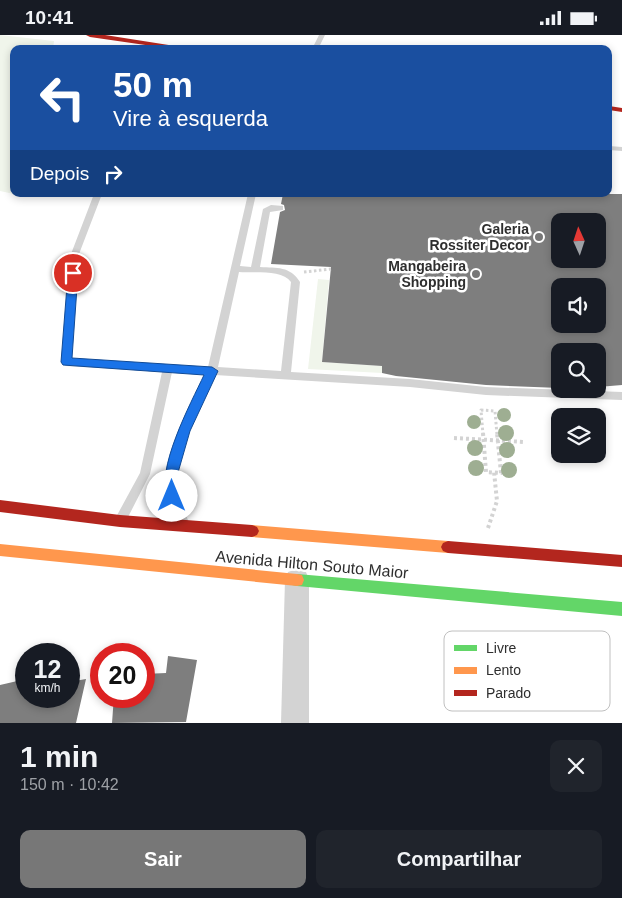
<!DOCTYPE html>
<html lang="pt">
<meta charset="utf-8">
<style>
:root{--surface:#171b24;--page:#20242c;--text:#f1f3f6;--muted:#9ea1a6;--accent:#777}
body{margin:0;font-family:Arial,sans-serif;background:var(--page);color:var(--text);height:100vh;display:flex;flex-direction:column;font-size:19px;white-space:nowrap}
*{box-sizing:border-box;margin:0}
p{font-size:16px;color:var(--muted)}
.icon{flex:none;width:28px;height:28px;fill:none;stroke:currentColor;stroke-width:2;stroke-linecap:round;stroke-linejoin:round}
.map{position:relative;height:688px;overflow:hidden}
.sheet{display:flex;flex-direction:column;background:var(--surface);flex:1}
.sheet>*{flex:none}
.hud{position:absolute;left:10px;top:10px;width:602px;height:152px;border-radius:10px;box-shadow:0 2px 8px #0003;background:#1a4fa0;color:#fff;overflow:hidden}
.needle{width:32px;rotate:357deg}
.buttons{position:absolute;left:551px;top:178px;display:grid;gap:10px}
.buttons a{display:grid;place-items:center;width:55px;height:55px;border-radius:10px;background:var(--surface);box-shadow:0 2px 8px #0003;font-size:25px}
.speed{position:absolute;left:15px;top:608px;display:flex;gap:10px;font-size:25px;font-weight:700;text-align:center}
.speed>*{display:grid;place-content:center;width:65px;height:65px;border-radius:50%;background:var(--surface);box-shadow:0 2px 8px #0003;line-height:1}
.speed small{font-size:12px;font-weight:400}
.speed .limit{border:8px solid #d22;background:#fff;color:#111}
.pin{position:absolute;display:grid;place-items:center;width:42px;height:42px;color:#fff;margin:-21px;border:2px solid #fff;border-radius:50%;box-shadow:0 1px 5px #0007}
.me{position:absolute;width:55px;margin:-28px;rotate:0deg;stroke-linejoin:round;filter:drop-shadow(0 0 4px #0008)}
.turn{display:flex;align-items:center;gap:18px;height:105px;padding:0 20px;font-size:22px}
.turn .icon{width:65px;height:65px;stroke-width:2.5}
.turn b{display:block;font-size:35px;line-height:42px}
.then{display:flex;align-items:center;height:48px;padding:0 20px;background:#0003;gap:10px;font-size:19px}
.round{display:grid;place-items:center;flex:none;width:52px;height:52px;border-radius:10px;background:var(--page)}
.overview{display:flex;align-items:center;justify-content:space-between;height:85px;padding:0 20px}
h1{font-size:30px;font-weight:600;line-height:38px}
.button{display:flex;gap:10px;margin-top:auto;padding:10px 20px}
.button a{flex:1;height:58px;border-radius:10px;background:var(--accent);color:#fff;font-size:20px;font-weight:600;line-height:58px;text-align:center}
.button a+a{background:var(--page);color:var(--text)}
.status{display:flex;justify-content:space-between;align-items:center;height:35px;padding:0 25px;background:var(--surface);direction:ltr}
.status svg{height:14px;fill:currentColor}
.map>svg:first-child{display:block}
.green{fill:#f0f5eb}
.building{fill:#7e7e7e;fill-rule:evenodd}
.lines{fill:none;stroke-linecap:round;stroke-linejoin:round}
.path-far1{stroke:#d3d3d3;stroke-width:3;stroke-dasharray:2.5 2.5;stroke-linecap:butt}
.path{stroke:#d3d3d3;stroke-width:4;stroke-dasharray:3 3;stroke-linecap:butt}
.lane{fill:#d3d3d3;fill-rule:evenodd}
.street{fill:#d3d3d3;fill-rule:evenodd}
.fast{fill:#63d668;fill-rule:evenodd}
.slow{fill:#ff974d;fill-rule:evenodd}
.jam{fill:#b3261e;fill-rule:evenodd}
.tree{fill:#9eae92}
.route{fill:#1a73e8;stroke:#114b97}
.poi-dot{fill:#777;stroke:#fff;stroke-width:2}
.labels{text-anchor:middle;stroke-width:5;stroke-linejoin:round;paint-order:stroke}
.poi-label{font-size:14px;font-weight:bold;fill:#2e2e2e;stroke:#fff;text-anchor:end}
.near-street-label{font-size:16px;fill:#2e2e2e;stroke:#fff}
.key{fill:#fff;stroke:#c0c0c0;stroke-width:1}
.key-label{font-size:14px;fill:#2e2e2e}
</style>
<div class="status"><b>10:41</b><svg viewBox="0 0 49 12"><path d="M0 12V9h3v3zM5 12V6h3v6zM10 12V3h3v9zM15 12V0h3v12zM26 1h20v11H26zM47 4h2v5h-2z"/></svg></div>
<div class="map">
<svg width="622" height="688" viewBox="0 0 622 688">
<rect width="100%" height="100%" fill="#fff"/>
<path class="green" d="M 0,0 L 54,6 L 53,14 L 14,14 L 14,159 L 0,156 Z
M 318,244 L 329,245 L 322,327 L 382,331 L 382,338 L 308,334 Z"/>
<path class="building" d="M 283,159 L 622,159 L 622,350 L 598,352 L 598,316 L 560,316 L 560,353 L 486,350 L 396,341 L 382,338 L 382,331 L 322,327 L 331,232 L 271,229 L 280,177 L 285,175 L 284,170 L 281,169 ZM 560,186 L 598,186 L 598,224 L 560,224 ZM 560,251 L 598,251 L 598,289 L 560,289 Z
M 168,621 L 197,625 L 186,687 L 112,688 L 114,661 L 144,661 L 144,639 L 166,638 Z
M 26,644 L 26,661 L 69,661 L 69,647 L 86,644 L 76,688 L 0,688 L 0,650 Z"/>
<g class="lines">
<path class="path-far1" d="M 304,237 L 331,234
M 483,400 L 481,375 L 495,376 L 497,400"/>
<path class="path" d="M 483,398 L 486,437 L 501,438 L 497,398
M 454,403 L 525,407
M 488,493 L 497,466 L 494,437"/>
<path class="lane" d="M 319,0 L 325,0 L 318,14 L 312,14 Z
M 609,111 L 622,112 L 622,116 L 609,115 Z
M 94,159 L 102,159 L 79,219 L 71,324 L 208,332 L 248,159 L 256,159 L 240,231 L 251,232 L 263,174 L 271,170 L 283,171 L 283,175 L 270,177 L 260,232 C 277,233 290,231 300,247 L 291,337 L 410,344 L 486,352 L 622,357 L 622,365 L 486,360 L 410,352 L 215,340 L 189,396 L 177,441 L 179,461 L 189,488 L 187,492 L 183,493 L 179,492 L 167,461 L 165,441 L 179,396 L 205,339 L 172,337 L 150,439 L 125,488 L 121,489 L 117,488 L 115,484 L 140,438 L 162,337 L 66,331 L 61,327 L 71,219 ZM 239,237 C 254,238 282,234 291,247 L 281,336 L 218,332 Z"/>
<path class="street" d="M 297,534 L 306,537 L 309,545 L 309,688 L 281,688 L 285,545 L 288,537 Z"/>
<path class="fast" d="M 297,539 L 622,567 L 622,581 L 297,551 L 292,550 L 290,545 L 292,540 Z"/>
<path class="slow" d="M 252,490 L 448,506 L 453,508 L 455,512 L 453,516 L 448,518 L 252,502 L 247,500 L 245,496 L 247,492 Z
M 0,509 L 297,539 L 302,540 L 304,545 L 302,550 L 297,551 L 0,521 Z"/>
<path class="jam" d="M 86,0 L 105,0 L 194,14 L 173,14 L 90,2 Z
M 609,71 L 622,73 L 622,77 L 609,75 Z
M 0,465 L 120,480 L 252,490 L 257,492 L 259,496 L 257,500 L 252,502 L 120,492 L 0,477 Z
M 448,506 L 622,520 L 622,532 L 448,518 L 443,516 L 441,512 L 443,508 Z"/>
</g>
<g class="tree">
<circle cx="504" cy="380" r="7"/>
<circle cx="474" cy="387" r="7"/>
<circle cx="506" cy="398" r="8"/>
<circle cx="475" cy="413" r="8"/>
<circle cx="507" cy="415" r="8"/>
<circle cx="476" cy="433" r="8"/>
<circle cx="509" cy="435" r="8"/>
</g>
<path class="route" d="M 73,235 L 78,238 L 72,323 L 212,332 L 218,336 L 190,396 L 177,441 L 179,461 L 177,465 L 172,467 L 168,465 C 154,436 191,368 204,340 L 63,330 L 61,327 L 68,238 Z"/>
<g class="poi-dot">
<circle cx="539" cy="202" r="5"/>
<circle cx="476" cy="239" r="5"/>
</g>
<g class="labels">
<g class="poi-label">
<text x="529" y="199">Galeria<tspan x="529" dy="16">Rossiter Decor</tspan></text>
<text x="466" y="236">Mangabeira<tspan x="466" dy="16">Shopping</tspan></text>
</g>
<g class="near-street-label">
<text transform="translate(312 529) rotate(5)" y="6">Avenida Hilton Souto Maior</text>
</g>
</g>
<rect x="444" y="596" width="166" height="80" rx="8" class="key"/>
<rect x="454" y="610" width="23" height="6" fill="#63d668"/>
<rect x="454" y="632" width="23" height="7" fill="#ff974d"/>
<rect x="454" y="655" width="23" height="6" fill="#b3261e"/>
<g class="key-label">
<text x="486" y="618">Livre</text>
<text x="486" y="640">Lento</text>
<text x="486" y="663">Parado</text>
</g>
</svg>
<div class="buttons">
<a><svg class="needle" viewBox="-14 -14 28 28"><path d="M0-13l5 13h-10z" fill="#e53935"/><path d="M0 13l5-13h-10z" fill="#9ea1a6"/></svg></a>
<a><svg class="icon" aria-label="sound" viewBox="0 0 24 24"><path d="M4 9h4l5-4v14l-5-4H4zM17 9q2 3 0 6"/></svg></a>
<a><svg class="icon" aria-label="search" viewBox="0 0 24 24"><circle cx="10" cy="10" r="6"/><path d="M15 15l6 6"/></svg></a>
<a><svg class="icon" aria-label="layers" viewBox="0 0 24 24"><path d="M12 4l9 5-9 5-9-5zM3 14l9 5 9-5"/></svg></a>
</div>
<div class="speed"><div>12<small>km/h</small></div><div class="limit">20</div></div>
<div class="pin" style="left:73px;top:238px;background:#d93025"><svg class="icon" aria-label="arrive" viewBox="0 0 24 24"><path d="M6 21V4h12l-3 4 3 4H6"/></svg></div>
<svg class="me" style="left:172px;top:461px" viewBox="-20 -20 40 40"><circle r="19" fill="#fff"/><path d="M0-13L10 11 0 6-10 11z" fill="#1a73e8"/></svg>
<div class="hud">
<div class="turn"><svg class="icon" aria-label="left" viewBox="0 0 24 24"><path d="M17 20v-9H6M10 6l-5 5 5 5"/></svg><div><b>50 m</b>Vire à esquerda</div></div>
<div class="then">Depois<svg class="icon" aria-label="right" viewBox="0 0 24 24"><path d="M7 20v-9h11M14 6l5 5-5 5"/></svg></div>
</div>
</div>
<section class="sheet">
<div class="overview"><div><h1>1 min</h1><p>150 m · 10:42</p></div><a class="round"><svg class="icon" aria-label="close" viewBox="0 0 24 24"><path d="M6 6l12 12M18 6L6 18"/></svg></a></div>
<div class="button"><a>Sair</a><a>Compartilhar</a></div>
</section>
